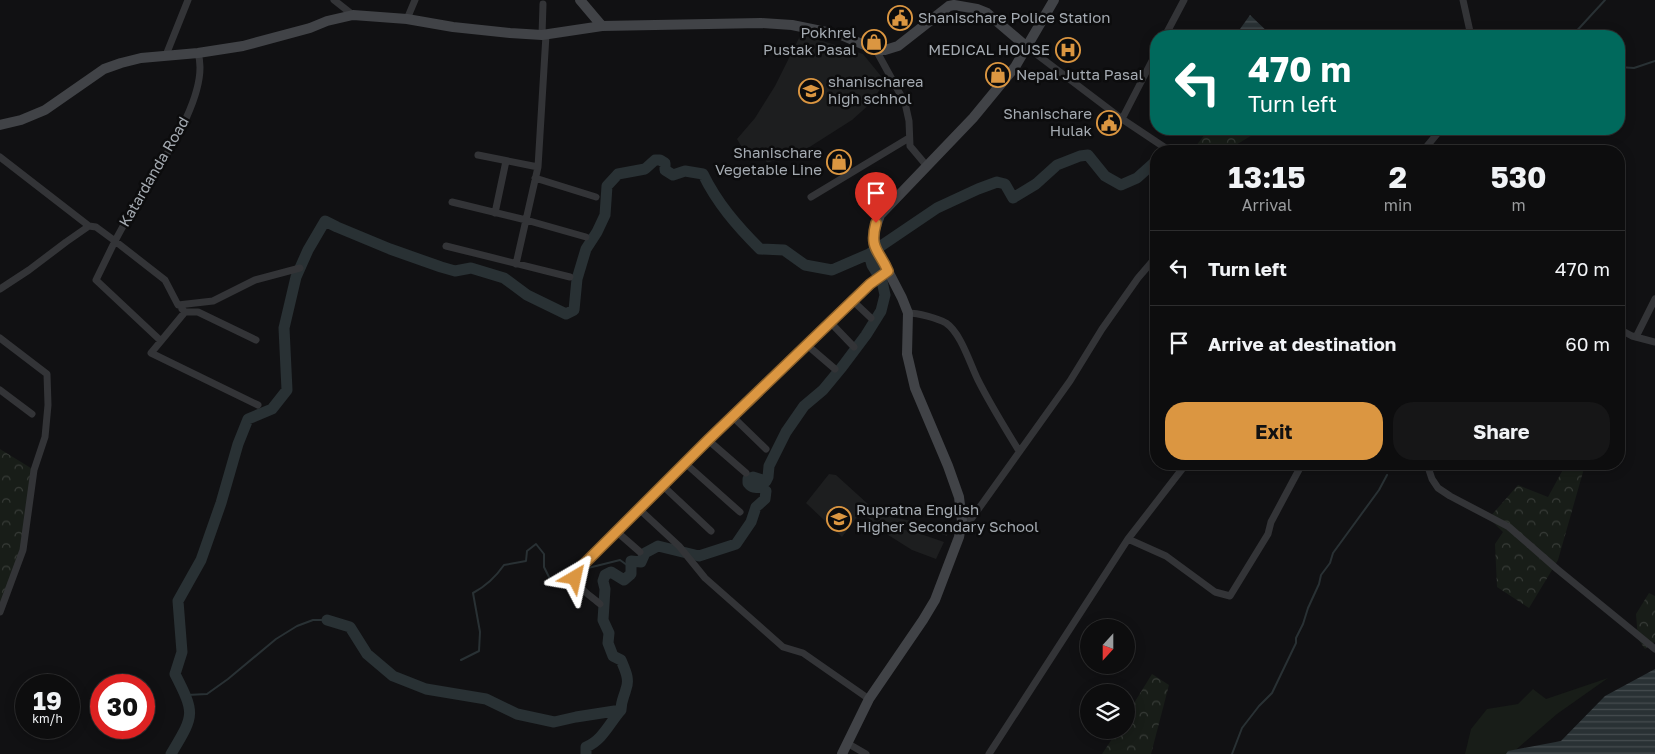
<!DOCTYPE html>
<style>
:root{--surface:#0d0d0e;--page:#161617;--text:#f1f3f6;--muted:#9a9c9e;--line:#2d2d2e;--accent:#db9641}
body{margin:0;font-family:"Golos Text",sans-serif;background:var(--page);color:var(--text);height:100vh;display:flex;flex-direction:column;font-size:19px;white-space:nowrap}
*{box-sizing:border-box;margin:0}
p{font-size:16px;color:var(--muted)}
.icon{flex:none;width:28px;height:28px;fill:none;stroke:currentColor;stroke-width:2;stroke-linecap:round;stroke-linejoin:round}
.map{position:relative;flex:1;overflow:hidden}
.sheet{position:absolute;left:1150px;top:145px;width:475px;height:325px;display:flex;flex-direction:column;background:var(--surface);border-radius:20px;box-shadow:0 2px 12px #0003,0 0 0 1px var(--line)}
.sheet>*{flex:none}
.guide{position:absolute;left:1150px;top:30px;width:475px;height:105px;border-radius:20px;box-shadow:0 2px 12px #0003,0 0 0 1px var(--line);background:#00695c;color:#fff;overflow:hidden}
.needle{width:32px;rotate:201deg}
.tools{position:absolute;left:1080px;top:619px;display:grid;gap:10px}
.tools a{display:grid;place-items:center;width:55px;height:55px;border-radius:50%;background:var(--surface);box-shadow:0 2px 12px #0003,0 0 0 1px var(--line);font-size:25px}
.speed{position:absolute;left:15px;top:674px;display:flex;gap:10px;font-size:25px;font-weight:700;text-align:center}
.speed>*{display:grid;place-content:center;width:65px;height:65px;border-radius:50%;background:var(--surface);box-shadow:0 2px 12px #0003,0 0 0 1px var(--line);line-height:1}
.speed small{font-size:12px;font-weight:400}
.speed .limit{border:8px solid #d22;background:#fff;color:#111}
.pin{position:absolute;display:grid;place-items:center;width:42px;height:42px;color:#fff;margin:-51px -21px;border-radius:50% 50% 50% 0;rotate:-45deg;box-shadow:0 0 5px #0007}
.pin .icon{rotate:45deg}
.me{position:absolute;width:55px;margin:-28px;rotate:36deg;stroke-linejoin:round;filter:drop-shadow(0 0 4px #0008)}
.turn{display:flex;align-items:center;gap:18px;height:105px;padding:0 15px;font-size:22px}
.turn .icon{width:65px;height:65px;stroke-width:2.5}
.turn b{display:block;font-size:35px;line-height:42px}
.eta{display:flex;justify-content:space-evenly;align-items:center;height:85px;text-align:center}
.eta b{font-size:30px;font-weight:700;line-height:35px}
.cta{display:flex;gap:10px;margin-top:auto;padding:10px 15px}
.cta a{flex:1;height:58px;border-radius:20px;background:var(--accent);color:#111;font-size:20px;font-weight:700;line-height:58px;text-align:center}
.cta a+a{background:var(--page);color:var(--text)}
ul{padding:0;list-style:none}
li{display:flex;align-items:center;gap:15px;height:75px;padding:0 15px;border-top:1px solid var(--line)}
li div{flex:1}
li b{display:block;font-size:19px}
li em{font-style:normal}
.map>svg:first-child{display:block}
.built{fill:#1d1e1f}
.green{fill:#181d18}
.forest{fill:url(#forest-crowns)}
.water{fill:url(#water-rules)}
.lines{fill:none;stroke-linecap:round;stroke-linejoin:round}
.stream{stroke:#293134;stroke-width:2}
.river{stroke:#293134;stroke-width:11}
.street{stroke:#333437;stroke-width:7}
.secondary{stroke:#414347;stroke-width:10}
.route-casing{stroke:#8e622a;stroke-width:12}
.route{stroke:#db9641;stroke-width:9}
.labels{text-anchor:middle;stroke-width:5;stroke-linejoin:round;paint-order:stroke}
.poi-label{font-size:15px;fill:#a4aab1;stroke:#0c0c0d;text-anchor:start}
.street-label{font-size:15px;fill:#a4aab1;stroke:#0c0c0d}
</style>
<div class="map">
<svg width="1655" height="754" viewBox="0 0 1655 754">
<defs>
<pattern id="forest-crowns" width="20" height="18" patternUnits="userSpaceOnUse" patternTransform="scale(1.25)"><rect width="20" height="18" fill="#181d18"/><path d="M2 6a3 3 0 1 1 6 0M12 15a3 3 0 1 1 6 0" fill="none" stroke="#373b37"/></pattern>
<pattern id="water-rules" width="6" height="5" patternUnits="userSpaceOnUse" patternTransform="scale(1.25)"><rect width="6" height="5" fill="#293134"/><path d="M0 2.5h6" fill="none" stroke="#454c4f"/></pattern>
</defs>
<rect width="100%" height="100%" fill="#111113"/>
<path class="built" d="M 801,34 L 863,54 L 885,81 L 871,103 L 852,120 L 808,148 L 767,163 L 763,154 L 747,156 L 737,139 L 755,118 L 775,86 Z
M 829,474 L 836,475 L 879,514 L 930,525 L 948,532 L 947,536 L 922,526 L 901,523 L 900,529 L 915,532 L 944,542 L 936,559 L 912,550 L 885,533 L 866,516 L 859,514 L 842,537 L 806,503 Z"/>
<path class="green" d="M 1608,678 L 1557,714 L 1511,754 L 1465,754 L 1471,729 L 1487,709 L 1518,704 L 1533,689 L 1546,699 Z"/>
<path class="forest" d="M 1209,129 L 1262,129 L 1226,151 L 1192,151 Z
M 0,449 L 34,470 L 29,522 L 0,612 Z
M 1566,464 L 1585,465 L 1558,560 L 1529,608 L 1497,587 L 1495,544 L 1503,532 L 1489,518 L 1518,485 L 1548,497 Z
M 1649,593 L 1655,596 L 1655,642 L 1645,649 L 1638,639 L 1636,614 Z
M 1152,674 L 1169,685 L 1151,754 L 1102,754 L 1118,730 L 1126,730 L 1126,716 Z"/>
<path class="water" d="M 1250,15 L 1272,36 L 1235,36 Z
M 1655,669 L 1655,754 L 1506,754 L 1508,751 L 1561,741 L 1605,696 Z"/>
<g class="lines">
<path class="stream" d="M 1336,30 L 1348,36
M 1572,36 L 1605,0
M 1619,67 L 1634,68 L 1655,61
M 584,569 L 620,560 L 631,568
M 461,660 L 479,651 L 480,632 L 473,593 C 486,586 495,578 504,565 L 526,561 L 527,551 L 536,544 L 544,554 L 544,567 L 550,579 L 563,574 L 570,576 L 575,573
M 188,699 L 187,695 L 207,694 L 228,679 L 276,639 L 297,626 L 313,620 L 327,620
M 1232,754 L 1242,728 L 1259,706 L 1272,693 L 1296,643 L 1296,638 L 1303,624 L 1308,608 L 1319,584 L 1321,575 L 1330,563 L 1333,553 L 1379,490 L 1387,475"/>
<path class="river" d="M 327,620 L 350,627 L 367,654 L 393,676 L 426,689 L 486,699 L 517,714 L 554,722 L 576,717 L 621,710
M 171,754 C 194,715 196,715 175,674 L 182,652 L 178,601 L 201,560 L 221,503 L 238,444 L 248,419 L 272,409 L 287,390 L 284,328 L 296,277 L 308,250 L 325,221 L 337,227 L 390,249 L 441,267 L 455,271 L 471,268 L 504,278 L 527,295 L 566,314 L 574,310 L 577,279 L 586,249 L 597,232 L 605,215 L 607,186 L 618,174 L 645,169 L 655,160 L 660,160 L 665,163 L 665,170 L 673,175 L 685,171 L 703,174 C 717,203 737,226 760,249 L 784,250 L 805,265 L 832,270 L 869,254 L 937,208 L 978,189 L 997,182 L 1005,184 L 1013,198 L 1036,184 L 1057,165 L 1080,156 L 1088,155 L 1105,176 L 1121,185 L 1137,178 L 1156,161
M 586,754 L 586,747 C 603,740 610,722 621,710 C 621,701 624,697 626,689 C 630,679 625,670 621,660 L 613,656 L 608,643 L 609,633 L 603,620 L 605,589 L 603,581 L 605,575 L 611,572 L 624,580 L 631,574 L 631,561 L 641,562 L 645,553 L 658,546 L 699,556 L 736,544 L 751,522 L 756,507 L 765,499 L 766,491 L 761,487 C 755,488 752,488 748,483 L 748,479 L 753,477 L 766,481 L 768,477 L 769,466 L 786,432 L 804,406 L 823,390 L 842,367 L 866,335 L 881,311 L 885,295 L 882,281 L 872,265 L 869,254"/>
<path class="street" d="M 334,0 L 353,15
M 1463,0 L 1471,36
M 407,19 L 415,0
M 542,35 L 543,4
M 1165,36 L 1184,0
M 1027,47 L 1122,119 L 1170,151
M 876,50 L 905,103 L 909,121 L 910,146 L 926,165
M 166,55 L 188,0
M 1122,119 L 1156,53
M 1423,151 L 1441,129
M 478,155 L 538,167
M 0,157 L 89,226
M 535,178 L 596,197
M 811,197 L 909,138
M 452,202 L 526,220 L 586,237
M 495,213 L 506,161
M 446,246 L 570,277
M 516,264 L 538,167 L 546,35
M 0,289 L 29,270 L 66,242 L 89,226 L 96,227 L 115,241 C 122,228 129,215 137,202 C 158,167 211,95 198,53
M 853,301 L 871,318
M 185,312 L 198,312 L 256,340
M 908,313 C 918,313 937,318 946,323 C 961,333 970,364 978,380 C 990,404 1005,428 1019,451
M 830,322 L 854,347
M 1619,329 L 1632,336 L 1655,342
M 1636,337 L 1655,299
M 0,338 L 47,374 L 48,405 L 45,437 L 34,470 L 23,550 L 0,612
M 161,341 L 185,312 L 182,309
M 807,345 L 835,369
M 0,390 L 32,414
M 258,405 L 151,353 L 161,341 L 96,280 L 115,241 L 165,280 L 178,305 L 213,301 L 255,280 L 300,268
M 733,417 L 766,449
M 708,440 L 746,473
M 685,463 L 740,512
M 1427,464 L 1432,479 L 1438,488 L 1450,496 L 1509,527 L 1557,569 L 1655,649
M 662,485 L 711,531
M 639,509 L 679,546 L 705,578 L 783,647 L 803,653 L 869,699
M 962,521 L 972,518 L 1070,381 L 1102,329 L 1138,278 L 1156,257
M 616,531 L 640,552
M 1128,539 L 1166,556 L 1215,592 L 1230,596 L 1268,534 L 1271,522 L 1302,464
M 600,604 C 589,594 568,584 580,568 L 708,440 L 830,322 L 870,284 L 888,271
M 847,743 L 866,754
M 989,754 L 1128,539 L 1186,464"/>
<path class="secondary" d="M 580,0 L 602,26
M 0,125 L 21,120 L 45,110 L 104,69 L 121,63 L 141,58 L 198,53 L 243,46 L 310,28 L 327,21 L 353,15 L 407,19 L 453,27 L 510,33 L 542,35 L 602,26 L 761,23 L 792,25 L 841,35 L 876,50 L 885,50 L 898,46 L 949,6 L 954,5 L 977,9 L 987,13 L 1027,47
M 842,754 L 869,699 L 923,620 L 935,600 L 959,537 L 962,521 L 959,497 L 948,466 L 915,388 L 907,354 L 908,313 L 902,298 L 885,265 L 875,249 L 874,232 L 880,215 L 973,118 L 1015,67 L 1054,0"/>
</g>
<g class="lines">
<defs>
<path id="route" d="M 575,578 L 576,573 L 580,568 L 708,440 L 870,284 L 888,271 C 879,250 869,249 876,223"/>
</defs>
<use href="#route" class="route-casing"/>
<use href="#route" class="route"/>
</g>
<defs>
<symbol id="civic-ring" viewBox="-11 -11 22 22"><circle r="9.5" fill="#0c0c0d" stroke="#db9641" stroke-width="1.5"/><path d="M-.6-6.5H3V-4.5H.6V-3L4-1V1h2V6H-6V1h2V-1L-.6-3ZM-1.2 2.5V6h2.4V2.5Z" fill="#db9641"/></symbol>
<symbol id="shop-ring" viewBox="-11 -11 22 22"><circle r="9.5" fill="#0c0c0d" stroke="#db9641" stroke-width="1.5"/><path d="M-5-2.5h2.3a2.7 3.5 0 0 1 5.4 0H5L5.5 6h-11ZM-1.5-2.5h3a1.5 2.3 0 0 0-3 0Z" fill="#db9641"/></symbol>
<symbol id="hospital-ring" viewBox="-11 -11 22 22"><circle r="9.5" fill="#0c0c0d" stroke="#db9641" stroke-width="1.5"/><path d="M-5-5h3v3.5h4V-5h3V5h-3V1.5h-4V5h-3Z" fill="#db9641"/></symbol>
<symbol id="school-ring" viewBox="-11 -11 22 22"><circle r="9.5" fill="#0c0c0d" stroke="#db9641" stroke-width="1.5"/><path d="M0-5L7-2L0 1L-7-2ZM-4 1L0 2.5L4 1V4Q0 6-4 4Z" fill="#db9641"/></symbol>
</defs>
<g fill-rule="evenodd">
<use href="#civic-ring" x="886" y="4" width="28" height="28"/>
<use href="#shop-ring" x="860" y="28" width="28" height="28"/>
<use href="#hospital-ring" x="1054" y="36" width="28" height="28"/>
<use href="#shop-ring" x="984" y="61" width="28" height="28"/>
<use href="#school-ring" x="797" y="77" width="28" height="28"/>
<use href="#civic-ring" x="1095" y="109" width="28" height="28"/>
<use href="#shop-ring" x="825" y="148" width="28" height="28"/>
<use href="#school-ring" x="825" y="505" width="28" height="28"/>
</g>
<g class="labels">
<g class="poi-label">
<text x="918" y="23">Shanischare Police Station</text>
<text x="856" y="38" text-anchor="end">Pokhrel<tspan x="856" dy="17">Pustak Pasal</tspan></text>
<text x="1050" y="55" text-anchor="end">MEDICAL HOUSE</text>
<text x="1016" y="80">Nepal Jutta Pasal</text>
<text x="828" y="87">shanischarea<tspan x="828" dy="17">high schhol</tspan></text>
<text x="1092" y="119" text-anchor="end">Shanischare<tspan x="1092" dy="17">Hulak</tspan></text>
<text x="822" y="158" text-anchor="end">Shanischare<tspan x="822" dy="17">Vegetable Line</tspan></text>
<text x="856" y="515">Rupratna English<tspan x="856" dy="17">Higher Secondary School</tspan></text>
</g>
<g class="street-label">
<text transform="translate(154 172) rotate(-60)" y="5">Katardanda Road</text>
</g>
</g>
</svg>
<div class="tools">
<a><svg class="needle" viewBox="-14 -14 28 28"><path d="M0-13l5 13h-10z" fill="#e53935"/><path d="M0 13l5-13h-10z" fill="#9a9c9e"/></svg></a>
<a><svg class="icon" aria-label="layers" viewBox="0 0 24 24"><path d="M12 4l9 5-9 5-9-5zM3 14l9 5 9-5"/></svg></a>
</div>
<div class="speed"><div>19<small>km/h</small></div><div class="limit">30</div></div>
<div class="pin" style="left:876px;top:223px;background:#d93025"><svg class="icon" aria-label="arrive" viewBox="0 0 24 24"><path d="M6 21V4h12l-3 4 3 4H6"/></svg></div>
<svg class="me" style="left:575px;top:578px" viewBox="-20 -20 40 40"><path d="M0-17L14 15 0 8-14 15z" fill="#db9641" stroke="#fff" stroke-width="4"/></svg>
<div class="guide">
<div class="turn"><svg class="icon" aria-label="left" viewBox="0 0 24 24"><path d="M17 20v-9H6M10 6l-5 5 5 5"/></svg><div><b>470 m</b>Turn left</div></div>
</div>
<section class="sheet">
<div class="eta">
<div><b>13:15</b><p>Arrival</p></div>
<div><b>2</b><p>min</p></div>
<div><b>530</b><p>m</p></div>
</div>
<ul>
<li><svg class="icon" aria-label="left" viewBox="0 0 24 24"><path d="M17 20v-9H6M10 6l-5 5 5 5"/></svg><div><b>Turn left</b></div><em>470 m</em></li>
<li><svg class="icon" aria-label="arrive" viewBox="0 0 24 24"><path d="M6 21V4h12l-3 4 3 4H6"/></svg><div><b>Arrive at destination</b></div><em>60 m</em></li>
</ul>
<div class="cta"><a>Exit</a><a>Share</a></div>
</section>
</div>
